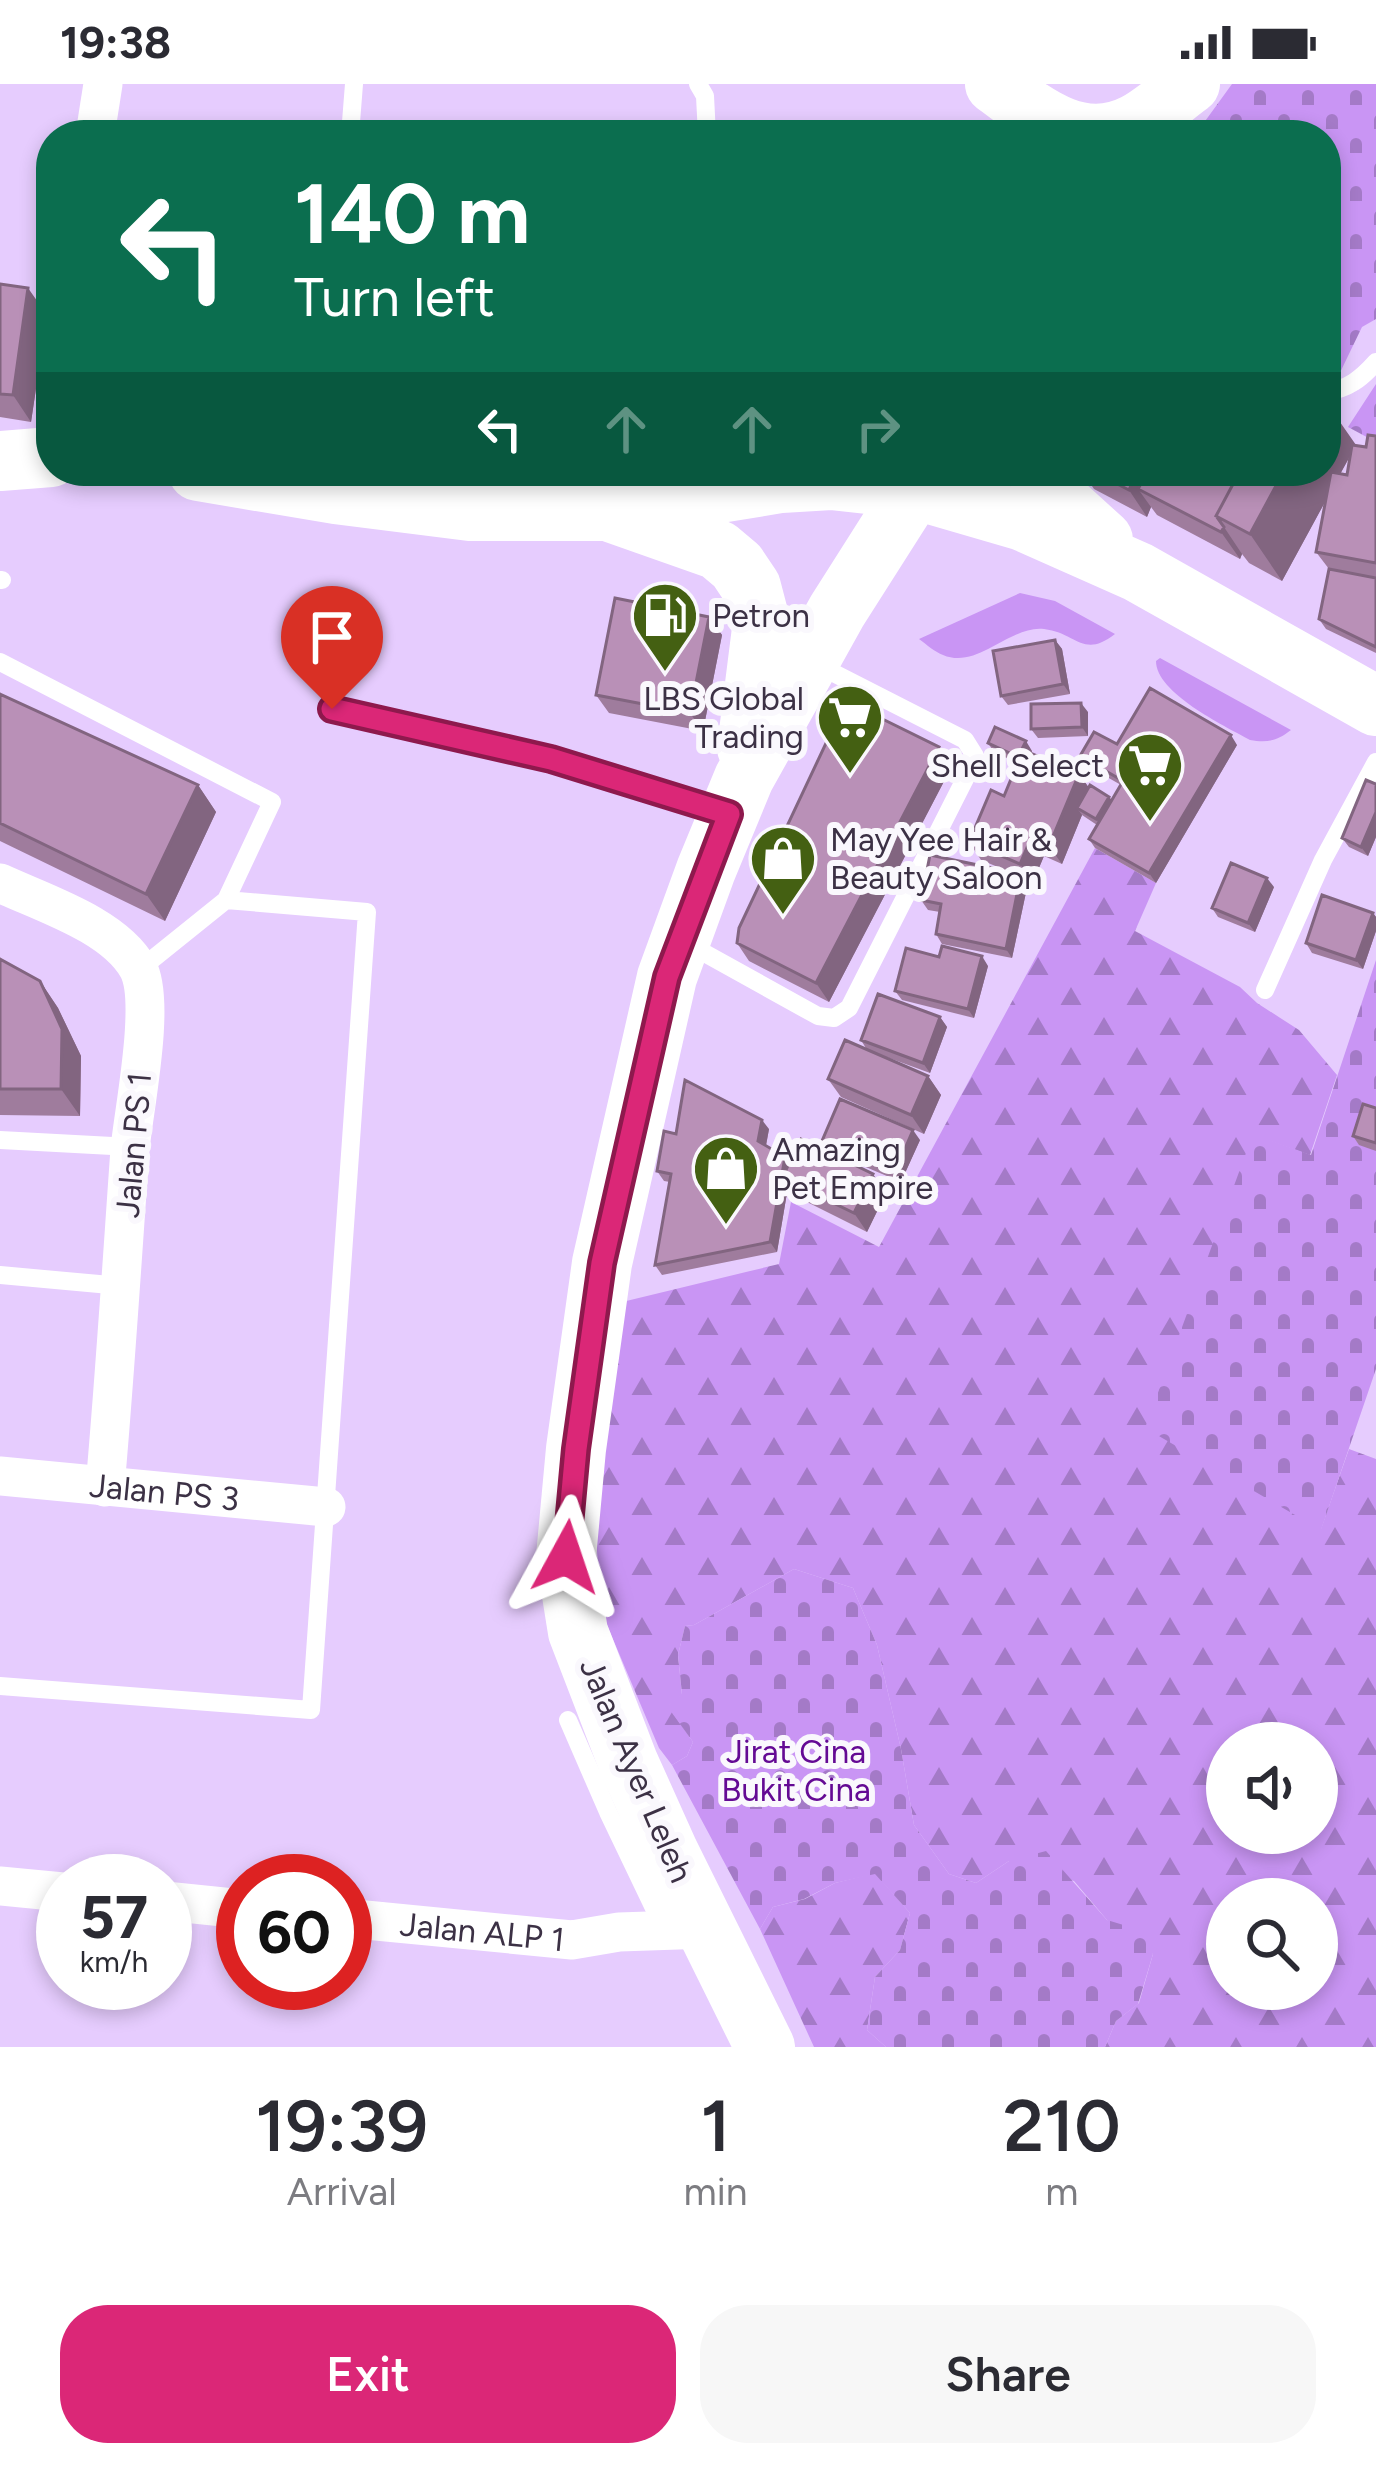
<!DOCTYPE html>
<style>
:root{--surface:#fff;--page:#f7f7f7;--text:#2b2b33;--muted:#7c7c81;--accent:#db2777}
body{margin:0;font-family:Figtree,sans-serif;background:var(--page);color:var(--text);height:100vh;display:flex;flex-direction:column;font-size:45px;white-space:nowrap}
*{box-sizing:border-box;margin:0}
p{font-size:39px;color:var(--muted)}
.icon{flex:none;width:66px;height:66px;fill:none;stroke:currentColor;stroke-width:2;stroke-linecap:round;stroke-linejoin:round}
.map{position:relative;height:1963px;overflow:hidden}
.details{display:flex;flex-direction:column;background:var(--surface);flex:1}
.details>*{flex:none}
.hud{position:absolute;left:36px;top:36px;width:1305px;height:366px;border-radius:48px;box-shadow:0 6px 18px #0003;background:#0b6e4f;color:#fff;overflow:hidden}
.controls{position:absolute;left:1206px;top:1638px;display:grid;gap:24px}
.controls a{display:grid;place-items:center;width:132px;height:132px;border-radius:50%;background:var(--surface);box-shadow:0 6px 18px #0003;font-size:60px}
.speed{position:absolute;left:36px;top:1770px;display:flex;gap:24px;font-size:60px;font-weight:700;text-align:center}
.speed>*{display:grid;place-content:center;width:156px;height:156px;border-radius:50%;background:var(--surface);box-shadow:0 6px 18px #0003;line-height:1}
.speed small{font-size:30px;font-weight:400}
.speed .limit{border:18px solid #d22;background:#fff;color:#111}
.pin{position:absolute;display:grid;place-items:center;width:102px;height:102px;color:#fff;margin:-123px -51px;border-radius:50% 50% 50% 0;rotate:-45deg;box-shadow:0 0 12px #0007}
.pin .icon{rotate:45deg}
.me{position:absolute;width:132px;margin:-66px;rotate:5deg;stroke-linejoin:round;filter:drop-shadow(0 0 9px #0008)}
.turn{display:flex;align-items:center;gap:42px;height:252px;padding:0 60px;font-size:54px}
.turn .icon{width:156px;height:156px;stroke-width:2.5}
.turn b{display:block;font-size:84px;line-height:102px}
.lanes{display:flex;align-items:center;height:114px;padding:0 60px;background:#0003;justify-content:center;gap:60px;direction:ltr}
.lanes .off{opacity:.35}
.eta{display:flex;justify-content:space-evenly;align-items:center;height:204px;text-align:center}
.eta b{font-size:72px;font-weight:600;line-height:84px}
.primary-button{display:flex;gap:24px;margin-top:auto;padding:24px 60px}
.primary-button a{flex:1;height:138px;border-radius:48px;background:var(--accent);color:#fff;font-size:48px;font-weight:600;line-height:138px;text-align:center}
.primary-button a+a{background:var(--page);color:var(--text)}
.status{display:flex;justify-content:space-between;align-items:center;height:84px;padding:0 60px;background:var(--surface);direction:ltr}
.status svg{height:33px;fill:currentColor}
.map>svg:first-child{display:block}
.green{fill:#c995f4}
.forest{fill:url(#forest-firs);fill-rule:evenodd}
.cemetery{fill:url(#cemetery-stones)}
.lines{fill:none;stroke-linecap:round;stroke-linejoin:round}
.lane{stroke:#fff;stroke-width:18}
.street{stroke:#fff;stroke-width:39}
.primary{stroke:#fff;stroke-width:60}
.wall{fill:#9f7c9d;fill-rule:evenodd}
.shaded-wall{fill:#826580}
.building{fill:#b990b7;stroke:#826580;stroke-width:3}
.route-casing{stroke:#8e194d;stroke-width:30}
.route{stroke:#db2777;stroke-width:21}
.labels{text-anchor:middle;stroke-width:12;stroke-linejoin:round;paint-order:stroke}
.poi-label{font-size:33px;fill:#3c3145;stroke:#faf8fd;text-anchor:start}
.street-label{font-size:33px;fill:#3c3145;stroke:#faf8fd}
.park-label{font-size:33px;fill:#640a94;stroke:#faf8fd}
</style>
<div class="status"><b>19:38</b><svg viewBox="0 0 49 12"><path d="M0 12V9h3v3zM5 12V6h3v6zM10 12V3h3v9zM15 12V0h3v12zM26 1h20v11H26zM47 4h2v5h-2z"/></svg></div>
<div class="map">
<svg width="1376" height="1963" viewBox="0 0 1376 1963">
<defs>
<pattern id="forest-firs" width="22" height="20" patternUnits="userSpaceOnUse" patternTransform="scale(3)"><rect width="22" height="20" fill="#c995f4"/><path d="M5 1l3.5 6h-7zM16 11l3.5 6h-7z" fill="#a47ac7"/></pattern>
<pattern id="cemetery-stones" width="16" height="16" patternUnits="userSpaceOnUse" patternTransform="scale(3)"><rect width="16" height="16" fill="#c995f4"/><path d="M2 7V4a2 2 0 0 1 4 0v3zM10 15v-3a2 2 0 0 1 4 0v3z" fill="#a47ac7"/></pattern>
</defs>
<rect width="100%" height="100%" fill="#e6ccfe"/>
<path class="green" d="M 1020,509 L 1055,517 L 1115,550 C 1083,575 1077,549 1044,545 C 1010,541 978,586 943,571 C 935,568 927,561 919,555 Z
M 1160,574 L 1291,646 C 1277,657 1267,659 1250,656 C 1223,641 1156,609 1156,577 Z"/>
<path class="forest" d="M 1095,764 L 1156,799 L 1135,847 L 1240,903 L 1257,919 L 1299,946 L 1337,991 L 1310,1071 L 1253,1051 L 1321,1445 L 1349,1365 L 1376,1375 L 1376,1963 L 1105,1963 L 1116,1937 L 1139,1919 L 1153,1870 L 1107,1836 L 1074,1797 L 1009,1777 L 976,1799 L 949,1790 L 914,1741 L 901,1665 L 877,1561 L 853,1504 L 794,1485 L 694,1541 L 685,1542 L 678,1571 L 682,1611 L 668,1622 L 693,1658 L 687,1672 L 672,1681 L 659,1664 L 604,1534 L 597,1467 L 597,1383 L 618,1219 L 779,1180 L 791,1118 L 879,1163 ZM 1227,1659 L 1317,1659 L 1317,1749 L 1227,1749 ZM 1227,1815 L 1317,1815 L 1317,1905 L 1227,1905 Z
M 875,1789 L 910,1829 L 900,1866 L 875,1893 L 867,1946 L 886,1963 L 814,1963 L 760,1845 L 773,1823 L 805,1815 L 835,1799 Z"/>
<path class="cemetery" d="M 1232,0 L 1376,0 L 1376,235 L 1362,243 L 1334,301 L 1326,304 L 1326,51 L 1195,51 Z
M 1376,300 L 1376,358 L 1348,343 Z
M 1376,876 L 1376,1285 L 1321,1446 L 1145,1344 L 1253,1050 L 1311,1071 Z
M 794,1485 L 853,1504 L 877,1561 L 901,1665 L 914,1741 L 949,1790 L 976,1799 L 1009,1777 L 1046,1767 L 1107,1836 L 1140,1846 L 1153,1870 L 1138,1920 L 1116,1937 L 1105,1963 L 886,1963 L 867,1946 L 875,1893 L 900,1866 L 910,1829 L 875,1790 L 835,1799 L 804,1815 L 773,1823 L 760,1845 L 672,1681 L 687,1672 L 693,1658 L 667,1622 L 682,1610 L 678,1571 L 685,1542 L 694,1541 Z"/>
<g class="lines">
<path class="lane" d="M 698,0 L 705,12 L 707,51
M 350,51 L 354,0
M 1326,308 C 1348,305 1361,295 1376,278
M 0,496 L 2,496
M 0,578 L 272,718 L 226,816 L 139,886
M 332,625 L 551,675 L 724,728
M 690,861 L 818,932 L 834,934 L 849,924 L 969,687 L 975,672 L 965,656 L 814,579
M 1265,906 L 1323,776 L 1376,678
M 0,1056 L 131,1063
M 0,1191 L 121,1202
M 0,1602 L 311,1626 L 367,828 L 226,816
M 568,1636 L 608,1728 L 665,1847"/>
<g class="street">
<path d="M 95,51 L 103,0"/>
<path d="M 0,799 C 43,819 114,841 138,884 C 156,918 134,1024 130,1065 C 122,1178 115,1290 105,1403"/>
<path id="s1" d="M 0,1392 L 326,1423"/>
<path d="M 0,1802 L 63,1808"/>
<path d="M 165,1817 L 243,1825"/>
<path id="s2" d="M 345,1834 L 572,1856 L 619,1848 L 708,1845"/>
</g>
<path class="primary" d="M 995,0 C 1036,31 1081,68 1135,40 C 1154,30 1172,13 1190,0
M 0,377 L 51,373
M 198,387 L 335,410 L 470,427 L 608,427 L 781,399 L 831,396 L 913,405 L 1023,437 L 1138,488 L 1376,622
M 1037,387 L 1048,406 L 1103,456
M 613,429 L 718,466 L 737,482 L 751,503 L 762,545 L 747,664
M 765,1963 L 668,1767 L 628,1678 L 578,1548 L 566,1473 L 576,1365 L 602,1179 L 667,893 L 706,786 L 744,694 L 837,527 L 926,387"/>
</g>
<path class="wall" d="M 0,200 L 47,231 L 31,338 L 0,333 Z
M 1376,352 L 1376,569 L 1326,545 L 1319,535 L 1329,485 L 1316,468 L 1326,416 L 1282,497 L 1249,479 L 1242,470 L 1240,475 L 1157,431 L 1151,423 L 1147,433 L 1094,405 L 1082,387 L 1326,387 L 1356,362 L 1366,363 ZM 1350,372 L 1347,391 L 1340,390 Z
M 709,533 L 722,551 L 703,647 L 609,629 L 596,611 Z
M 1055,556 L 1062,565 L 1070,610 L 1008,621 L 1001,612 Z
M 0,610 L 198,701 L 216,728 L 165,837 L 0,757 Z
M 1088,628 L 1088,652 L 1038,654 L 1031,645 Z
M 988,659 L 1032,667 L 1031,670 L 1079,690 L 1089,704 L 1109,713 L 1112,716 L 1121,701 L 1086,681 L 1080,672 L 1117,660 L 1237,661 L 1156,799 L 1095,764 L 1089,755 L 1097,741 L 1082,731 L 1062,780 L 1044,772 L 1033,798 L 1025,795 L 1028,799 L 1012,874 L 942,860 L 936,850 L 940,828 L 928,826 L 921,816 L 1005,786 L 981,776 L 969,758 L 1004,712 L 1017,679 L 994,668 Z
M 952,682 L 829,918 L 749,877 L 737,859 Z
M 1376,700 L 1376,753 L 1368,772 L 1349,763 L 1342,754 Z
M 1274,803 L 1255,848 L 1218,833 L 1212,824 Z
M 1373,829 L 1376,833 L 1376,847 L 1363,885 L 1312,869 L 1306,859 Z
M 939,873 L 988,882 L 974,934 L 902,916 L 895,907 Z
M 0,875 L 40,897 L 58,924 L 81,972 L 80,1032 L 0,1031 Z
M 940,933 L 947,943 L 930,989 L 870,967 L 928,992 L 941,1011 L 924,1050 L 841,1013 L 828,995 L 867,966 L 861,956 Z
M 1376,1024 L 1376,1067 L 1359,1061 L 1353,1052 Z
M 769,1045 L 766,1062 L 785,1073 L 789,1079 L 886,1109 L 867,1148 L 795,1112 L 788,1103 L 777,1168 L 662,1191 L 655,1181 L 670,1098 L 664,1097 L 657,1087 L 676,1050 Z
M 920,1056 L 901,1098 L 828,1067 L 822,1057 Z"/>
<path class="shaded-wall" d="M 28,204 L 47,231 L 31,338 L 13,311 Z
M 1326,318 L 1356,361 L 1282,497 L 1250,450 L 1254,387 L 1326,387 Z
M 1137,387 L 1167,387 L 1138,405 L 1151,423 L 1147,433 L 1129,406 Z
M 1224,443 L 1242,470 L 1240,475 L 1221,448 Z
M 709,533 L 722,551 L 703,647 L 690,629 Z
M 1055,556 L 1062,565 L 1070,610 L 1063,600 Z
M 1081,619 L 1088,628 L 1088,652 L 1082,643 Z
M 1231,651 L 1237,661 L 1156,799 L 1149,789 Z
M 1026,657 L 1032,667 L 1025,682 L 1018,673 Z
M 939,663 L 952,682 L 829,918 L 816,899 Z
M 1079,690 L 1092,708 L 1077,724 L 1082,731 L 1062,780 L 1049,762 Z
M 198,701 L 216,728 L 165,837 L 146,810 Z
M 1109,713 L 1116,722 L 1103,744 L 1096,735 Z
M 1376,728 L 1376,753 L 1368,772 L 1361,763 Z
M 1031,754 L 1044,772 L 1033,798 L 1020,780 Z
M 1021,790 L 1028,799 L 1012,874 L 1006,865 Z
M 1267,794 L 1274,803 L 1255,848 L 1248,839 Z
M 1373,829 L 1376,833 L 1376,847 L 1363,885 L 1356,876 Z
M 982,872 L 988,882 L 974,934 L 968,925 Z
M 40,897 L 58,924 L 81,972 L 80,1032 L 61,1005 Z
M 940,933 L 947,943 L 930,989 L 923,979 Z
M 928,992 L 941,1011 L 924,1050 L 911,1031 Z
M 762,1036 L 769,1045 L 765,1066 L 758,1057 Z
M 913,1046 L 920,1056 L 901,1098 L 895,1088 Z
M 785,1073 L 792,1082 L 782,1094 L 788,1103 L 777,1168 L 770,1158 Z
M 873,1090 L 886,1109 L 867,1148 L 854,1129 Z"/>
<path class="building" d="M 0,200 L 28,204 L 13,311 L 0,310 Z
M 1368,351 L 1376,352 L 1376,479 L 1316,468 L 1331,388 L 1347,391 L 1352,361 L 1366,363 Z
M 1092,387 L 1137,387 L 1129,406 Z
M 1148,387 L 1240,387 L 1216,432 L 1224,443 L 1221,448 L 1138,405 Z
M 1240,387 L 1284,387 L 1250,450 L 1216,432 Z
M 1329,485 L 1376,494 L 1376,563 L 1319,535 Z
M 615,514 L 709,533 L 690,629 L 596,611 Z
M 1055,556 L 1063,600 L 1001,612 L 993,567 Z
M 1150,604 L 1231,651 L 1149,789 L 1089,755 L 1123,697 L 1080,672 L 1094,648 L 1117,660 Z
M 0,610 L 198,701 L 146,810 L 0,739 Z
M 1081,619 L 1082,643 L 1031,645 L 1031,620 Z
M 852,620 L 939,663 L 816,899 L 737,859 L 739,844 L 844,621 Z
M 995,643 L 1026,657 L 1018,673 L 988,659 Z
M 1023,666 L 1079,690 L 1049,762 L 1031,754 L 1020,780 L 969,758 L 991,706 L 1004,712 Z
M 1366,696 L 1376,700 L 1376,728 L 1361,763 L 1342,754 Z
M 1090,701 L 1109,713 L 1096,735 L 1077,724 Z
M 930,771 L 1021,790 L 1006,865 L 936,850 L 941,820 L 921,816 Z
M 1231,779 L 1267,794 L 1248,839 L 1212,824 Z
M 1322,811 L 1373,829 L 1356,876 L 1306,859 Z
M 942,862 L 982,872 L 968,925 L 895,907 L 906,864 L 939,873 Z
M 0,875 L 40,897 L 62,945 L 61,1005 L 0,1005 Z
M 878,910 L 940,933 L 923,979 L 861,956 Z
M 845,956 L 928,992 L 911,1031 L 828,995 Z
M 685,996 L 762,1036 L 758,1057 L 785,1073 L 770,1158 L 655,1181 L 671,1090 L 657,1087 L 664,1047 L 676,1050 Z
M 840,1015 L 913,1046 L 895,1088 L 822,1057 Z
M 1363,1020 L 1376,1024 L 1376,1059 L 1353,1052 Z
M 801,1055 L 873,1090 L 854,1129 L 782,1094 Z"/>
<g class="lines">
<defs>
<path id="route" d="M 332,625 L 551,675 L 729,730 L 667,893 L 602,1179 L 576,1365 L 566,1473"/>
</defs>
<use href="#route" class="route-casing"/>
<use href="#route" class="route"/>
</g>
<defs>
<symbol id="fuel-pin" viewBox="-11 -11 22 30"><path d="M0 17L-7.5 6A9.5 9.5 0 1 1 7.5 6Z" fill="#446012" stroke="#faf8fd"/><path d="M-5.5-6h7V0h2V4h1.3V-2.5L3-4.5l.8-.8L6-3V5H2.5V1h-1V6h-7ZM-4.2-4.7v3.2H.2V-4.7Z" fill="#fff"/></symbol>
<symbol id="supermarket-pin" viewBox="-11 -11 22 30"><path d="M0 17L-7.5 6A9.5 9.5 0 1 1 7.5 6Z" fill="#446012" stroke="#faf8fd"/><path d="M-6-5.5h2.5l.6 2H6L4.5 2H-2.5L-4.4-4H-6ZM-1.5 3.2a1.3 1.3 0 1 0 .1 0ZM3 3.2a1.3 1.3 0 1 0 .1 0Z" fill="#fff"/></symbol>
<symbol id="shop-pin" viewBox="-11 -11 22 30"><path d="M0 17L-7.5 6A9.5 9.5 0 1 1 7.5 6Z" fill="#446012" stroke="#faf8fd"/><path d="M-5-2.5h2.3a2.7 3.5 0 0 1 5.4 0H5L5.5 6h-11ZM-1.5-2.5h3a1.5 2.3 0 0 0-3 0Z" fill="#fff"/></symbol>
</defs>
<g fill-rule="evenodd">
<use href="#fuel-pin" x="627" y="493" width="76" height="104"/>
<use href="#supermarket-pin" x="812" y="595" width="76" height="104"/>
<use href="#supermarket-pin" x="1112" y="643" width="76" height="104"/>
<use href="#shop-pin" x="745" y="736" width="76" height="104"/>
<use href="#shop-pin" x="688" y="1046" width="76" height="104"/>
</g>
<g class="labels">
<g class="poi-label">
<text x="712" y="543">Petron</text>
<text x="804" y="626" text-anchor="end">LBS Global<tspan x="804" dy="38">Trading</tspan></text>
<text x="1104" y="693" text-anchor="end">Shell Select</text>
<text x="830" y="767">May Yee Hair &amp;<tspan x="830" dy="38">Beauty Saloon</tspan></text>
<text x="772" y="1077">Amazing<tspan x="772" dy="38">Pet Empire</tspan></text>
</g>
<g class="street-label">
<text transform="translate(133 1061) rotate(-85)" y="12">Jalan PS 1</text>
<text dy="12" stroke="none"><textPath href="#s1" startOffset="165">Jalan PS 3</textPath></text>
<text transform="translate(637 1686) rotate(67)" y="12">Jalan Ayer Leleh</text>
<text dy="12" stroke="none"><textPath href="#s2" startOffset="138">Jalan ALP 1</textPath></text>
</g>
<g class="park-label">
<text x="796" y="1679">Jirat Cina<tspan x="796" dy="38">Bukit Cina</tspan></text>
</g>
</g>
</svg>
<div class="controls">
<a><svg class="icon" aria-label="sound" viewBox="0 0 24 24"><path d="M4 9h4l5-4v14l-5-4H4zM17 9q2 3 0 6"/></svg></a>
<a><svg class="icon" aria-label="search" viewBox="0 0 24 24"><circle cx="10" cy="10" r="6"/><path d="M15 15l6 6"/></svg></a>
</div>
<div class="speed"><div>57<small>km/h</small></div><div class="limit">60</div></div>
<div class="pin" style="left:332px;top:625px;background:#d93025"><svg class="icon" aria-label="arrive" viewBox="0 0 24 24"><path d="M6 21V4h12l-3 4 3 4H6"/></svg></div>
<svg class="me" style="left:566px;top:1473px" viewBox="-20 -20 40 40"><path d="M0-17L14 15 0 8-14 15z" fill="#db2777" stroke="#fff" stroke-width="4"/></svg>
<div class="hud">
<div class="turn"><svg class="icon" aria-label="left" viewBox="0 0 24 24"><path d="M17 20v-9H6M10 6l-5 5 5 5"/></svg><div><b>140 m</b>Turn left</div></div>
<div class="lanes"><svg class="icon" aria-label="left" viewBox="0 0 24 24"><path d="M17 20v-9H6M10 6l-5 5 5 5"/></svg><svg class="icon off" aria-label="ahead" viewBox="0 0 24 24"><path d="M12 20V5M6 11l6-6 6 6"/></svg><svg class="icon off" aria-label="ahead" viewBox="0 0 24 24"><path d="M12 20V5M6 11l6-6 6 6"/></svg><svg class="icon off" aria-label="right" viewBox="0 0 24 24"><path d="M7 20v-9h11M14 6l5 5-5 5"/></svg></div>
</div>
</div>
<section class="details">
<div class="eta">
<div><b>19:39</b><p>Arrival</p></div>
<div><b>1</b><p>min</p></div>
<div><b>210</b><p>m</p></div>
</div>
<div class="primary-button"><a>Exit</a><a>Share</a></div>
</section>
